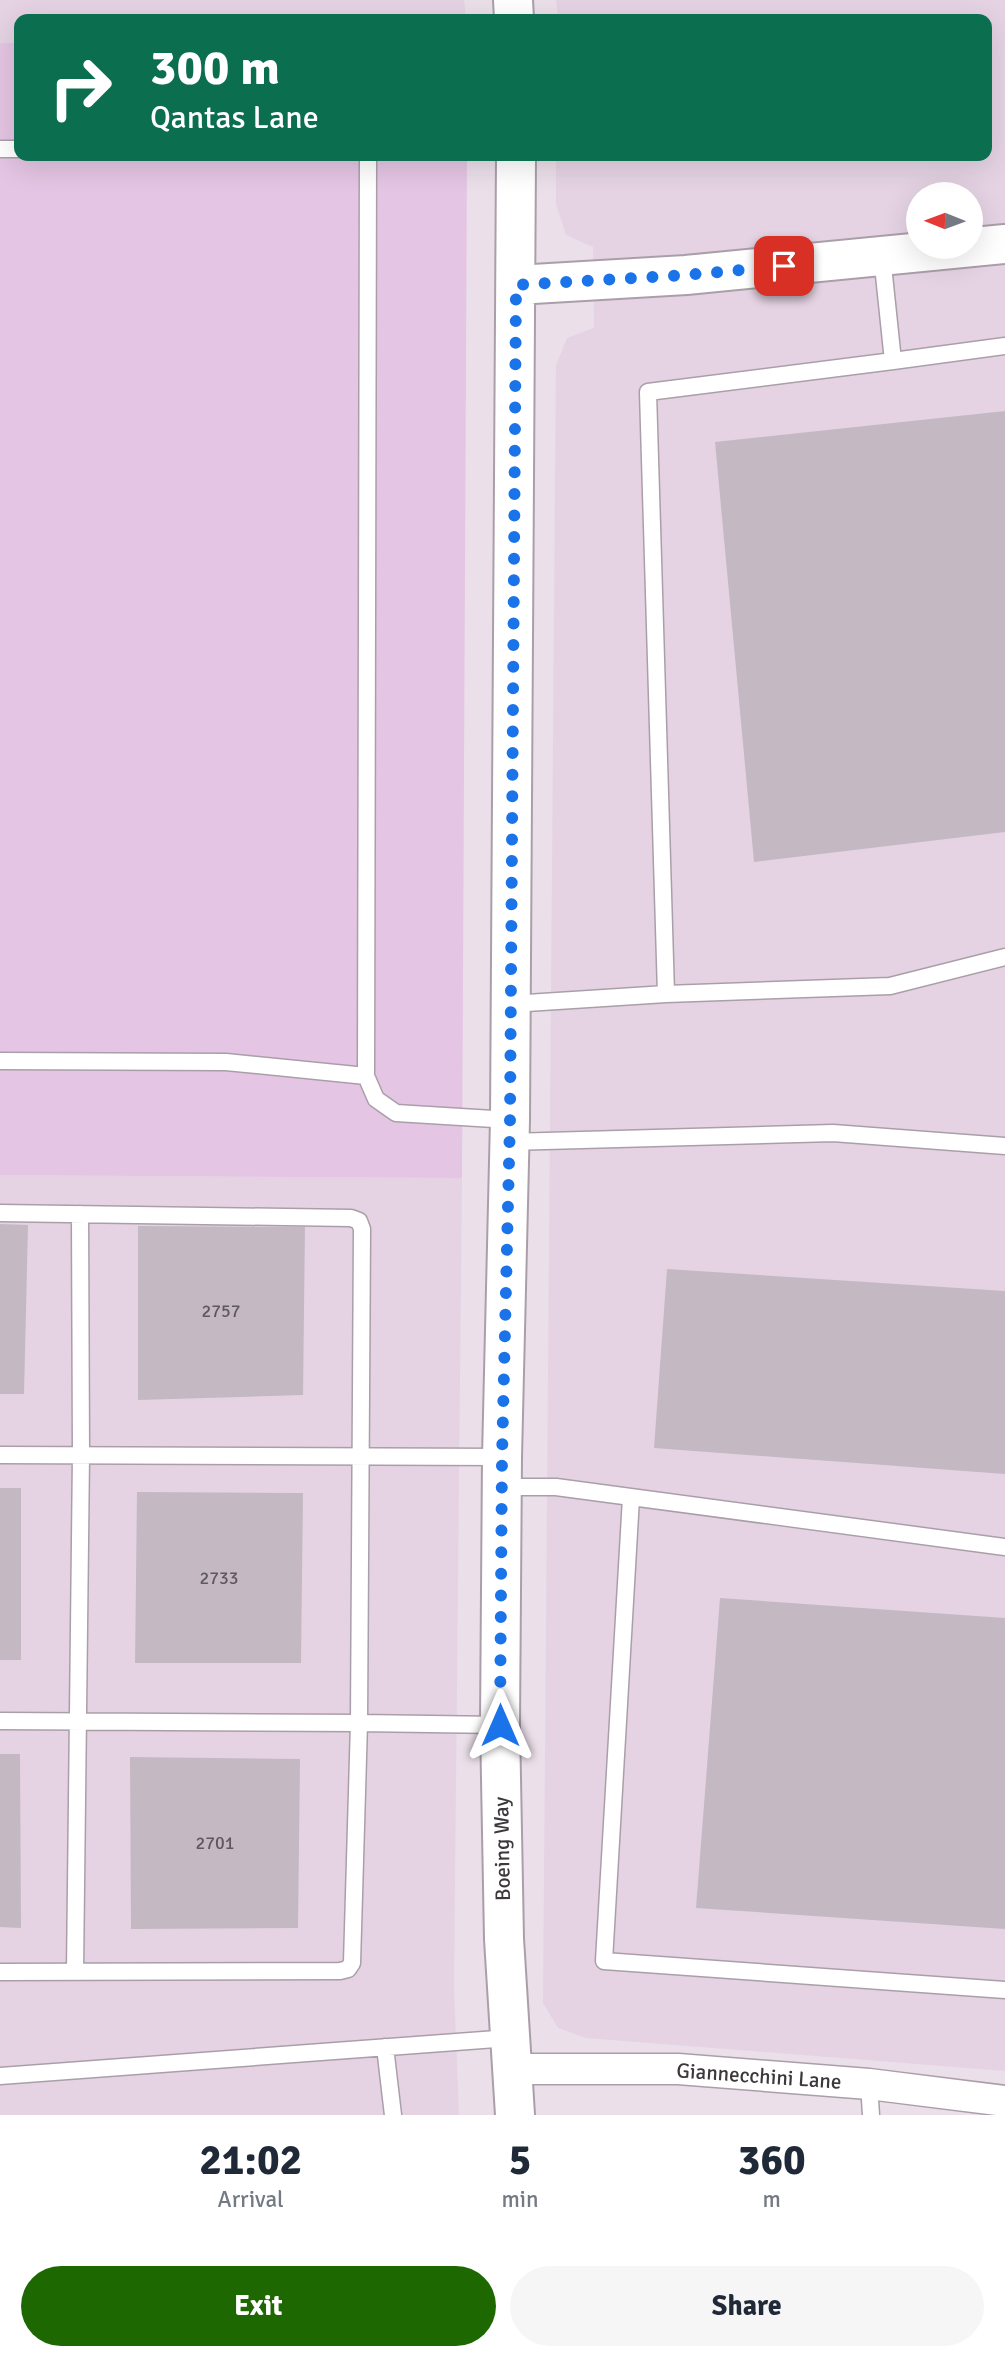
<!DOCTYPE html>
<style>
:root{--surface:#fff;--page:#f6f6f7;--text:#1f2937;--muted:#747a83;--accent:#1e6802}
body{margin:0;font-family:Signika,sans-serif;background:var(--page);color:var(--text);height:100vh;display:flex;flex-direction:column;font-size:26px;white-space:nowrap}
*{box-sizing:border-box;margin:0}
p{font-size:23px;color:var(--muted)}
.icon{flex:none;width:38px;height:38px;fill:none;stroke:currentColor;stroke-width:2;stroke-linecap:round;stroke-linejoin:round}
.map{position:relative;height:2115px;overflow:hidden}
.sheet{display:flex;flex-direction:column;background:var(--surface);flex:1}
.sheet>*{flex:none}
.top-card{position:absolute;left:14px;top:14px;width:978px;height:147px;border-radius:14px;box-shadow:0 7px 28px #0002;background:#0b6e4f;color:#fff;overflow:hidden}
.needle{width:46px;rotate:271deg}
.buttons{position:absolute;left:906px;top:182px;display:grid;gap:14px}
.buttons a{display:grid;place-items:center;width:77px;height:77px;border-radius:50%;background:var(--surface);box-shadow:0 7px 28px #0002;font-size:35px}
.pin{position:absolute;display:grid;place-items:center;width:60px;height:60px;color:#fff;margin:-30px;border-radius:14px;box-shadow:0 4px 10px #0006}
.me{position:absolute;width:77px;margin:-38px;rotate:0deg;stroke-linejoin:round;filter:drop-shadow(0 0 5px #0008)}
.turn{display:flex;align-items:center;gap:24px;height:147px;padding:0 21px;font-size:32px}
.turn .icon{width:91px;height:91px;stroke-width:2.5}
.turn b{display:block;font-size:49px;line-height:60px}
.eta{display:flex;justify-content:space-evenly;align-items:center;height:119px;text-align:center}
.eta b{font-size:42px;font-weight:700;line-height:49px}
.action{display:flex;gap:14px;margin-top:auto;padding:14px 21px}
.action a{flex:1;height:80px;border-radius:42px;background:var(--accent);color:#fff;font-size:28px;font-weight:700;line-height:80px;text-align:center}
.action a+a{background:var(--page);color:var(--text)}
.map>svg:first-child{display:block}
.built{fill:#e5d3e4;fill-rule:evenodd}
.green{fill:#e4c5e3}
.building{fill:#c4b9c3}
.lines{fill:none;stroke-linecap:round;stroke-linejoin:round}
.service-casing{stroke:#aa9fa9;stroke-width:19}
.minor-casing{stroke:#aa9fa9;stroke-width:33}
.tertiary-casing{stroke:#aa9fa9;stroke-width:42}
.service{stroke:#fff;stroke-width:16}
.minor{stroke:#fff;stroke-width:30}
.tertiary{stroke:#fff;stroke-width:38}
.route{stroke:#1a73e8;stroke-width:12;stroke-dasharray:0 21.6}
.labels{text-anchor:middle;stroke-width:6;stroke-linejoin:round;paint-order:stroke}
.number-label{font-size:18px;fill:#5e585e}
.street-label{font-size:21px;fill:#3c383c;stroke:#fff}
</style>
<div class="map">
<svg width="1005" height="2115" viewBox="0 0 1005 2115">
<rect width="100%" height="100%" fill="#ebdfea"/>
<path class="built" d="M 0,0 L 464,0 L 466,19 L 19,19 L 19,43 L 0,43 Z
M 556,0 L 1005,0 L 1005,2071 L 586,2038 L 558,2028 L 543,2003 L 556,365 L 567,338 L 594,328 L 593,247 L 566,235 L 556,204 L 556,156 L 987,156 L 987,19 L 558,19 ZM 919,194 L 971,194 L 971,247 L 919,247 Z
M 0,1175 L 462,1178 L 454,1987 L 459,2115 L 0,2115 Z"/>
<path class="green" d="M 0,43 L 19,43 L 19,156 L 467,156 L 462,1178 L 0,1175 Z"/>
<path class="building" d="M 1005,411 L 1005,832 L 754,862 L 715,442 Z
M 0,1224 L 28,1225 L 24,1394 L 0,1394 Z
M 138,1226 L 305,1227 L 303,1395 L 138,1400 Z
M 667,1269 L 1005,1291 L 1005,1474 L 654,1448 Z
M 0,1488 L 21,1488 L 21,1660 L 0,1660 Z
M 137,1492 L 303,1493 L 301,1663 L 135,1663 Z
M 720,1598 L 1005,1618 L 1005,1929 L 696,1908 Z
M 0,1754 L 20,1754 L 21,1928 L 0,1927 Z
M 130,1757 L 300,1759 L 298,1928 L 131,1929 Z"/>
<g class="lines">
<defs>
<path id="service" d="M 0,149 L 19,149
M 368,156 L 366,1076 L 376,1099 L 396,1113 L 510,1120
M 893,361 L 1005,346
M 666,994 L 648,392 L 893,361 L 882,256
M 511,1004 L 666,994 L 890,986 L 1005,957
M 0,1061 L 226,1062 L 366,1076
M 509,1142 L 833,1133 L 1005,1146
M 0,1213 L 351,1218 L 359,1221 L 362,1229 L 359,1723 L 0,1721
M 0,1455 L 502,1457
M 502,1487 L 556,1487 L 1005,1547
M 631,1498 L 604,1961 L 1005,1990
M 0,1972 L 340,1971 L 348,1969 L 352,1963 L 359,1723 L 500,1725
M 75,1972 L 81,1455 L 80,1214
M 385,2047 L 393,2115
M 0,2076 L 510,2038
M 869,2084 L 871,2115"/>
<path id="minor" d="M 511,2069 L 678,2069 L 869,2084 L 1005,2101"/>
<path id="tertiary" d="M 513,0 L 514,19
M 516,285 L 686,275 L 1005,244
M 515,2115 L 504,1939 L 500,1725 L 502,1457 L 510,1120 L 516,156"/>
</defs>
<use href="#service" class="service-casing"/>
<use href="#minor" class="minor-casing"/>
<use href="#tertiary" class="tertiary-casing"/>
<use href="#service" class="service"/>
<use href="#minor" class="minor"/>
<use href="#tertiary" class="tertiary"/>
</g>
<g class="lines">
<path class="route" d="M 500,1725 L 502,1457 L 510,1120 L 516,285 L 686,275 L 784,266"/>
</g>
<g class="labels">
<g class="number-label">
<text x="221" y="1317">2757</text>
<text x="219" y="1584">2733</text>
<text x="215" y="1849">2701</text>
</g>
<g class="street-label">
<text transform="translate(502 1849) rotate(-91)" y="7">Boeing Way</text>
<text transform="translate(759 2076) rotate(4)" y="7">Giannecchini Lane</text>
</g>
</g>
</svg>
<div class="buttons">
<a><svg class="needle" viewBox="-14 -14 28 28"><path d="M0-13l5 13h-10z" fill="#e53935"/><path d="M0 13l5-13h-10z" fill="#747a83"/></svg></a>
</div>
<div class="pin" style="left:784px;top:266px;background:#d93025"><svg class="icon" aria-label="arrive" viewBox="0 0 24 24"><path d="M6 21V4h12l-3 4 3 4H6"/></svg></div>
<svg class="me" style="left:500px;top:1725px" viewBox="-20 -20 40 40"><path d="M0-17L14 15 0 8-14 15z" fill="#1a73e8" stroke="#fff" stroke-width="4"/></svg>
<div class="top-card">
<div class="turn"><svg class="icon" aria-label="right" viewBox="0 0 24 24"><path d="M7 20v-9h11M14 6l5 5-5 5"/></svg><div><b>300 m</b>Qantas Lane</div></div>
</div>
</div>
<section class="sheet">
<div class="eta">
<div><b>21:02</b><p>Arrival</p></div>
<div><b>5</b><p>min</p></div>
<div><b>360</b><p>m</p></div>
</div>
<div class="action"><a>Exit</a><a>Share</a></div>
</section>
